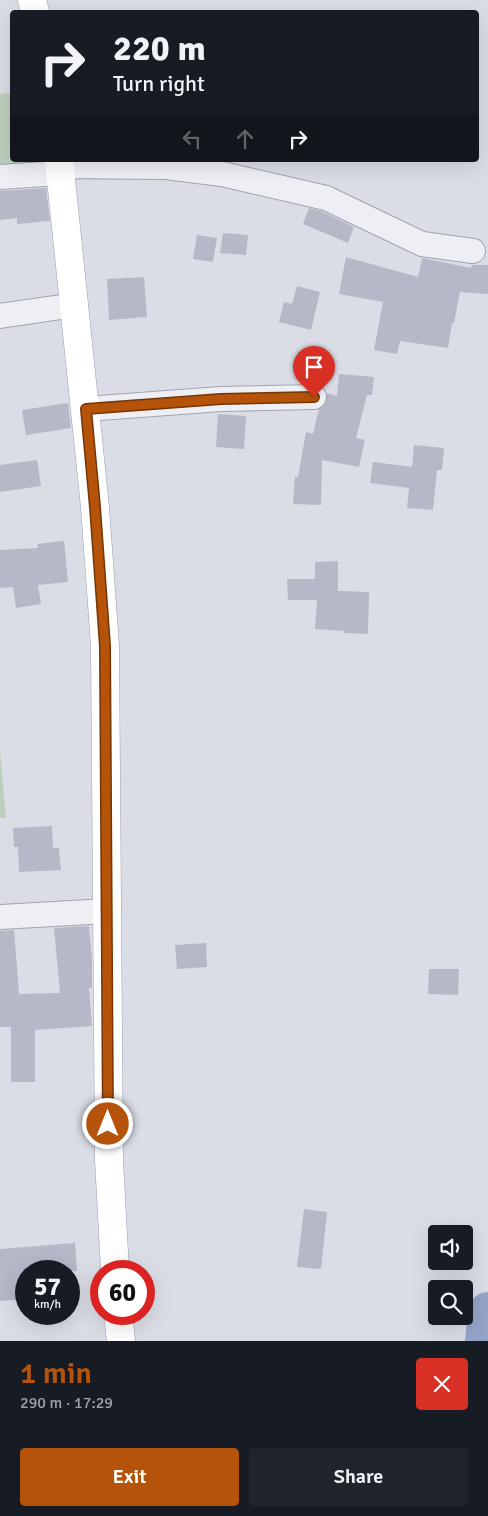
<!DOCTYPE html>
<meta charset="utf-8">
<style>
:root{--surface:#171b24;--page:#20242c;--text:#f1f3f6;--muted:#9ea1a6;--accent:#b45309}
body{margin:0;font-family:Signika,sans-serif;background:var(--page);color:var(--text);height:100vh;display:flex;flex-direction:column;font-size:19px;white-space:nowrap}
*{box-sizing:border-box;margin:0}
p{font-size:16px;color:var(--muted)}
.icon{flex:none;width:28px;height:28px;fill:none;stroke:currentColor;stroke-width:2;stroke-linecap:round;stroke-linejoin:round}
.map{position:relative;height:1341px;overflow:hidden}
.drawer{display:flex;flex-direction:column;background:var(--surface);flex:1}
.drawer>*{flex:none}
.top-card{position:absolute;left:10px;top:10px;width:469px;height:152px;border-radius:5px;box-shadow:0 5px 20px #0002;background:#171b24;color:var(--text);overflow:hidden}
.tools{position:absolute;left:428px;top:1225px;display:grid;gap:10px}
.tools a{display:grid;place-items:center;width:45px;height:45px;border-radius:5px;background:var(--surface);box-shadow:0 5px 20px #0002;font-size:25px}
.speed{position:absolute;left:15px;top:1260px;display:flex;gap:10px;font-size:25px;font-weight:700;text-align:center}
.speed>*{display:grid;place-content:center;width:65px;height:65px;border-radius:50%;background:var(--surface);box-shadow:0 5px 20px #0002;line-height:1}
.speed small{font-size:12px;font-weight:400}
.speed .limit{border:8px solid #d22;background:#fff;color:#111}
.pin{position:absolute;display:grid;place-items:center;width:42px;height:42px;color:#fff;margin:-51px -21px;border-radius:50% 50% 50% 0;rotate:-45deg;box-shadow:0 0 5px #0007}
.pin .icon{rotate:45deg}
.me{position:absolute;width:55px;margin:-28px;rotate:0deg;stroke-linejoin:round;filter:drop-shadow(0 0 4px #0008)}
.turn{display:flex;align-items:center;gap:18px;height:105px;padding:0 20px;font-size:22px}
.turn .icon{width:65px;height:65px;stroke-width:2.5}
.turn b{display:block;font-size:35px;line-height:42px}
.lanes{display:flex;align-items:center;height:48px;padding:0 20px;background:#0003;justify-content:center;gap:25px;direction:ltr}
.lanes .off{opacity:.35}
.round{display:grid;place-items:center;flex:none;width:52px;height:52px;border-radius:5px;background:var(--page)}
.head{display:flex;align-items:center;justify-content:space-between;height:85px;padding:0 20px}
h1{font-size:30px;font-weight:600;line-height:38px;color:var(--accent)}
.button{display:flex;gap:10px;margin-top:auto;padding:10px 20px}
.button a{flex:1;height:58px;border-radius:5px;background:var(--accent);color:#fff;font-size:20px;font-weight:600;line-height:58px;text-align:center}
.button a+a{background:var(--page);color:var(--text)}
.map>svg:first-child{display:block}
.green{fill:#bdd0bc}
.lines{fill:none;stroke-linecap:round;stroke-linejoin:round}
.river{stroke:#94a4c8;stroke-width:40}
.building{fill:#b5b8c6}
.minor-casing{stroke:#a1a3b0;stroke-width:26}
.primary-casing{stroke:#9a9fb2;stroke-width:29}
.minor{stroke:#eeeff4;stroke-width:24}
.primary{stroke:#fff;stroke-width:28}
.route-casing{stroke:#753606;stroke-width:12}
.route{stroke:#b45309;stroke-width:9}
</style>
<div class="map">
<svg width="488" height="1341" viewBox="0 0 488 1341">
<rect width="100%" height="100%" fill="#dbdde6"/>
<path class="green" d="M 12,93 L 12,160 L 55,160 L 0,188 L 0,94 Z
M 0,750 L 6,818 L 0,818 Z"/>
<g class="lines">
<path class="river" d="M 485,1341 L 488,1312"/>
</g>
<path class="building" d="M 46,188 L 50,221 L 17,224 L 17,218 L 0,220 L 0,191 Z
M 309,208 L 321,211 L 354,227 L 348,243 L 303,224 Z
M 223,233 L 248,235 L 246,255 L 220,253 Z
M 197,235 L 217,238 L 213,262 L 193,259 Z
M 346,257 L 418,277 L 422,258 L 471,268 L 472,265 L 488,265 L 488,294 L 460,292 L 454,323 L 452,323 L 448,348 L 400,341 L 397,354 L 374,350 L 383,302 L 339,294 Z
M 144,277 L 147,317 L 109,320 L 107,279 Z
M 297,286 L 320,292 L 311,330 L 279,322 L 284,302 L 292,304 Z
M 339,374 L 374,377 L 372,395 L 367,395 L 356,438 L 365,440 L 359,467 L 322,460 L 321,505 L 293,504 L 295,477 L 298,477 L 306,432 L 313,434 L 319,409 L 326,403 L 327,393 L 337,396 Z
M 68,403 L 71,428 L 26,435 L 22,410 Z
M 218,414 L 246,416 L 244,449 L 216,447 Z
M 414,445 L 444,448 L 442,470 L 437,470 L 433,510 L 407,508 L 409,488 L 370,483 L 373,462 L 412,467 Z
M 37,460 L 41,486 L 0,492 L 0,465 Z
M 64,541 L 68,582 L 38,585 L 41,604 L 16,608 L 13,587 L 0,588 L 0,550 L 38,548 L 37,544 Z
M 338,561 L 338,591 L 369,592 L 368,634 L 344,633 L 344,631 L 315,629 L 317,600 L 288,600 L 287,579 L 315,579 L 315,562 Z
M 52,826 L 53,848 L 59,848 L 61,870 L 19,872 L 18,847 L 14,847 L 13,828 Z
M 89,926 L 92,962 L 92,988 L 89,988 L 92,1026 L 35,1030 L 35,1082 L 11,1082 L 11,1027 L 0,1027 L 0,931 L 14,930 L 19,994 L 60,993 L 54,928 Z
M 206,943 L 207,967 L 177,969 L 175,945 Z
M 429,969 L 459,969 L 458,995 L 428,994 Z
M 304,1209 L 327,1212 L 321,1269 L 297,1267 Z
M 75,1243 L 77,1271 L 26,1271 L 26,1299 L 0,1301 L 0,1249 Z"/>
<g class="lines">
<defs>
<path id="minor" d="M 59,166 L 166,167 L 222,174 L 326,198 L 422,244 L 473,251
M 0,177 L 60,173
M 0,316 L 75,305
M 86,409 L 221,399 L 314,397
M 0,917 L 107,911"/>
<path id="primary" d="M 32,0 L 35,12
M 59,160 L 95,507 L 105,646 L 109,1160 L 115,1271
M 118,1314 L 121,1341"/>
</defs>
<use href="#minor" class="minor-casing"/>
<use href="#primary" class="primary-casing"/>
<use href="#minor" class="minor"/>
<use href="#primary" class="primary"/>
</g>
<g class="lines">
<defs>
<path id="route" d="M 108,1124 L 105,646 L 95,507 L 86,409 L 221,399 L 314,397"/>
</defs>
<use href="#route" class="route-casing"/>
<use href="#route" class="route"/>
</g>
</svg>
<div class="tools">
<a><svg class="icon" aria-label="sound" viewBox="0 0 24 24"><path d="M4 9h4l5-4v14l-5-4H4zM17 9q2 3 0 6"/></svg></a>
<a><svg class="icon" aria-label="search" viewBox="0 0 24 24"><circle cx="10" cy="10" r="6"/><path d="M15 15l6 6"/></svg></a>
</div>
<div class="speed"><div>57<small>km/h</small></div><div class="limit">60</div></div>
<div class="pin" style="left:314px;top:397px;background:#d93025"><svg class="icon" aria-label="arrive" viewBox="0 0 24 24"><path d="M6 21V4h12l-3 4 3 4H6"/></svg></div>
<svg class="me" style="left:108px;top:1124px" viewBox="-20 -20 40 40"><circle r="17" fill="#b45309" stroke="#fff" stroke-width="3"/><path d="M0-11L8 9 0 5-8 9z" fill="#fff"/></svg>
<div class="top-card">
<div class="turn"><svg class="icon" aria-label="right" viewBox="0 0 24 24"><path d="M7 20v-9h11M14 6l5 5-5 5"/></svg><div><b>220 m</b>Turn right</div></div>
<div class="lanes"><svg class="icon off" aria-label="left" viewBox="0 0 24 24"><path d="M17 20v-9H6M10 6l-5 5 5 5"/></svg><svg class="icon off" aria-label="ahead" viewBox="0 0 24 24"><path d="M12 20V5M6 11l6-6 6 6"/></svg><svg class="icon" aria-label="right" viewBox="0 0 24 24"><path d="M7 20v-9h11M14 6l5 5-5 5"/></svg></div>
</div>
</div>
<section class="drawer">
<div class="head"><div><h1>1 min</h1><p>290 m · 17:29</p></div><a class="round" style="background:#d93025;color:#fff"><svg class="icon" aria-label="close" viewBox="0 0 24 24"><path d="M6 6l12 12M18 6L6 18"/></svg></a></div>
<div class="button"><a>Exit</a><a>Share</a></div>
</section>
